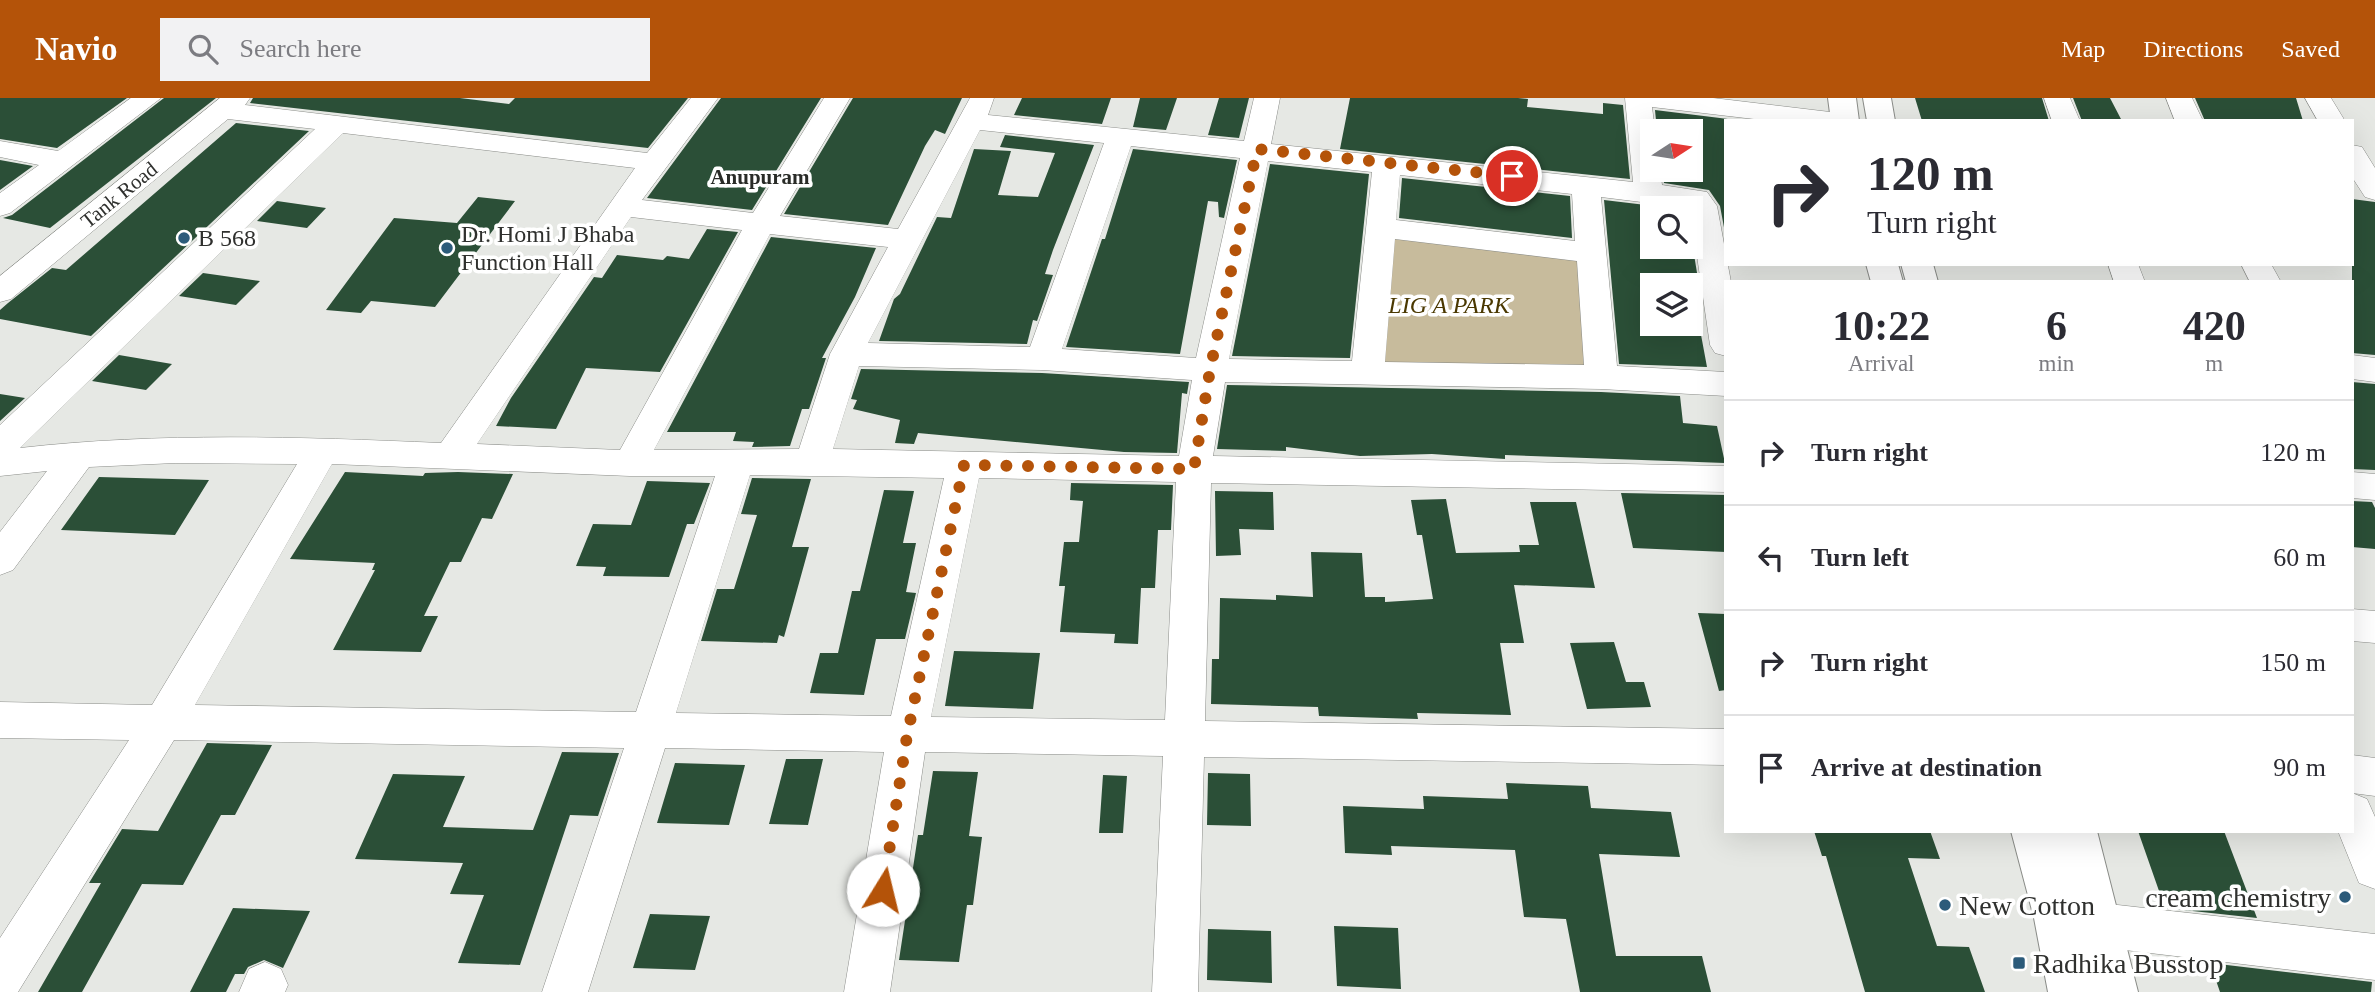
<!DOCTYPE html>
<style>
:root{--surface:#fff;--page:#f2f2f3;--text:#2b2b33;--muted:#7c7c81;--line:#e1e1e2;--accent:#b45309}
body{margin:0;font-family:Georgia,serif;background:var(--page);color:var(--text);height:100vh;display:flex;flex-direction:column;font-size:26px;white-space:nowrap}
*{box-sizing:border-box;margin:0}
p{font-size:23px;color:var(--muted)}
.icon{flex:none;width:38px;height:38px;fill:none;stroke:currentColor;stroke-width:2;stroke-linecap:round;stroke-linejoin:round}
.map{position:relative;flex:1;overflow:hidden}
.panel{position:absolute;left:1724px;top:182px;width:630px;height:553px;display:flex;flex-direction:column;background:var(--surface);border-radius:0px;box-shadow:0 7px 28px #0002}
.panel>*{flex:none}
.banner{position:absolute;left:1724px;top:21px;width:630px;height:147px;border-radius:0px;box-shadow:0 7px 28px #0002;background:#fff;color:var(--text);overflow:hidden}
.needle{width:46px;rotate:78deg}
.tools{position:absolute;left:1640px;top:21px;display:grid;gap:14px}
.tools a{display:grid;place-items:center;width:63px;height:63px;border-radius:0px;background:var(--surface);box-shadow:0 7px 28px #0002;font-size:35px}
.pin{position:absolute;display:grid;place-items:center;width:60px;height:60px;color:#fff;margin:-30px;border:4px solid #fff;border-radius:50%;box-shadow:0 2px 7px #0007}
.me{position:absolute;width:77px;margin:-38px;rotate:9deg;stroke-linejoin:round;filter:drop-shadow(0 0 5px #0008)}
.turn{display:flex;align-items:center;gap:24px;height:147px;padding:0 28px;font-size:32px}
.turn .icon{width:91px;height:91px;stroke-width:2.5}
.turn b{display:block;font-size:49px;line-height:60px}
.eta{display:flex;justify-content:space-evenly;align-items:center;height:119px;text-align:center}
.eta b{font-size:42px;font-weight:600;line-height:49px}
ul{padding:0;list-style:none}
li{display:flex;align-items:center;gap:21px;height:105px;padding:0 28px;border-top:2px solid var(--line)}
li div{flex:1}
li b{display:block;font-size:26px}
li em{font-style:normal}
header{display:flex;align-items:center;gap:42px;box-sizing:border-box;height:98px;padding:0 35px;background:var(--accent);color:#fff}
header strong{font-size:33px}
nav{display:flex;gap:38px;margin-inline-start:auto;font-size:24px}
.search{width:490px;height:63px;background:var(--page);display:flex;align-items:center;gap:18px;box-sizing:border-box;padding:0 24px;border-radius:0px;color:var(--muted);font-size:26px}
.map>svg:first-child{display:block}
.green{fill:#c7bb9c}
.building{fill:#2b4f37}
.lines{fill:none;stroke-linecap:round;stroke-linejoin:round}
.minor-casing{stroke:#8a8c88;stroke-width:1}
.major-casing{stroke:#8a8c88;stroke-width:2}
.minor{fill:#fff;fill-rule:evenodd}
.major{fill:#fff;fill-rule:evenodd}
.route{stroke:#b45309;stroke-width:12;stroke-dasharray:0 21.6}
.poi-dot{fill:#2c5b7a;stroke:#fff;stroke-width:2.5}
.labels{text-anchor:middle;stroke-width:7;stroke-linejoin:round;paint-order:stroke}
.far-neighbourhood-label{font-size:21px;font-weight:bold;fill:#292b27;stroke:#fff}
.far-street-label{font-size:21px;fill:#2f302e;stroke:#fff}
.poi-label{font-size:24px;fill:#2f302e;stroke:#fff;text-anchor:start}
.park-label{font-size:24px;font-style:italic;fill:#4a3801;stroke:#fff}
.near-poi-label{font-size:28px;fill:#2f302e;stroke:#fff;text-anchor:start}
</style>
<header>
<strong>Navio</strong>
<div class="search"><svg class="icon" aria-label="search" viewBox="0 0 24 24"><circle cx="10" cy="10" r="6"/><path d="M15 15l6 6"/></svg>Search here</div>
<nav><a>Map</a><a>Directions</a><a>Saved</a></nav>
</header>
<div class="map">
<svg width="2375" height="894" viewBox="0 0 2375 894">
<rect width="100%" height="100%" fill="#e6e8e4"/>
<path class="green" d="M 1388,136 L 1584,159 L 1591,272 L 1380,270 Z"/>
<path class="building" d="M 0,0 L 127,0 L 57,50 L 0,41 Z
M 164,0 L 216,0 L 50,130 L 3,120 L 12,117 Z
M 253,0 L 460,0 L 509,6 L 515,0 L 688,0 L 648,50 L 250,5 Z
M 721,0 L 821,0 L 752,112 L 647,100 Z
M 853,0 L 962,0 L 945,36 L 935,32 L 925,48 L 888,127 L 784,116 Z
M 1022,0 L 1111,0 L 1102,26 L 1014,17 Z
M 1140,0 L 1177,0 L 1166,32 L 1133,29 Z
M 1219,0 L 1249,0 L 1239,40 L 1208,37 Z
M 1350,0 L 1518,0 L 1528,1 L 1527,9 L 1603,16 L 1603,5 L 1623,7 L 1630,81 L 1340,51 Z
M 1915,0 L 2042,0 L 2049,23 L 1922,23 Z
M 2073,0 L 2110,0 L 2122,23 L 2082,23 Z
M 2195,0 L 2296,0 L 2303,23 L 2205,23 Z
M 1655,12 L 1728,21 L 1726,23 L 1726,140 L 1720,108 L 1709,92 L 1664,85 L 1663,72 L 1690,72 L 1690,33 L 1657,33 Z
M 236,25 L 309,33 L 91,238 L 0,221 L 0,212 L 8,205 L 52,170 L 66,172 Z
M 1005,37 L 1094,47 L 1053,152 L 1045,176 L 1053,177 L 1037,223 L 1033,222 L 1027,246 L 879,243 L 894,201 L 900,196 L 937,119 L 951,120 L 974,51 L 1011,53 L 998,97 L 1038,99 L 1055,55 L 1000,49 Z
M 1133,51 L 1237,62 L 1224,120 L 1219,119 L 1218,104 L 1208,103 L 1180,256 L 1066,249 L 1102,141 L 1105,141 Z
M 0,62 L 33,68 L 0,92 Z
M 1270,66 L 1369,76 L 1350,260 L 1232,258 Z
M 1402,80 L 1570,98 L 1572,140 L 1399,120 Z
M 478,99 L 515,103 L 435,209 L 371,203 L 361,215 L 326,212 L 394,120 L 457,125 Z
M 2352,101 L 2375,104 L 2375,257 L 2352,255 Z
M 1604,102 L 1671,110 L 1652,110 L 1652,149 L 1690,149 L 1690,132 L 1699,187 L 1652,187 L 1652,226 L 1699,226 L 1707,269 L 1619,266 Z
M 277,103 L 326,110 L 307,130 L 257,123 Z
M 707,131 L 738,134 L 660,274 L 586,270 L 556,331 L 496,328 L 511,300 L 594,179 L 602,180 L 617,157 L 663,162 L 667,158 L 689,161 Z
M 771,139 L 876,150 L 855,199 L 822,260 L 826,260 L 809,311 L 802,311 L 790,348 L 752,349 L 754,344 L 733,343 L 736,334 L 667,334 Z
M 203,175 L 260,183 L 236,207 L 179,198 Z
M 119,257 L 172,266 L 146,292 L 92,283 Z
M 861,271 L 1042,275 L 1189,284 L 1187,296 L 1182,295 L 1177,355 L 1124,354 L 918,335 L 914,346 L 895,345 L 900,322 L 853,311 L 857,302 L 851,301 Z
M 2352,284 L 2375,286 L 2375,372 L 2352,371 Z
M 1227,287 L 1601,294 L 1680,298 L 1683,325 L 1717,328 L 1725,365 L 1505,357 L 1505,361 L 1432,356 L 1360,358 L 1286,349 L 1286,353 L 1217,351 Z
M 0,296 L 25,300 L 0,323 Z
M 345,374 L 423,378 L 425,375 L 458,374 L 513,376 L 492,421 L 482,420 L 461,464 L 450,464 L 424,518 L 438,518 L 421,554 L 333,552 L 375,472 L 372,472 L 375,465 L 290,461 Z
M 99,379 L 209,382 L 175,437 L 61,432 Z
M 752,380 L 811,381 L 792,449 L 809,449 L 784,539 L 779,537 L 777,545 L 701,543 L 717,491 L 734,491 L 757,417 L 741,416 Z
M 647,383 L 710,385 L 694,426 L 687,426 L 669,479 L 603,478 L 606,469 L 576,468 L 593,426 L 631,427 Z
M 1071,385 L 1173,387 L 1171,432 L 1158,432 L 1155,490 L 1141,490 L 1138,546 L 1114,545 L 1115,536 L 1060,534 L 1065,488 L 1059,488 L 1064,444 L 1079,444 L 1083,403 L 1070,402 Z
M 884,392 L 914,393 L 903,445 L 916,445 L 906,494 L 916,495 L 905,541 L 876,541 L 864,597 L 810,595 L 820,555 L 838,555 L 852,493 L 860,493 Z
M 1215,393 L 1273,394 L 1274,432 L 1239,431 L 1241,457 L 1216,458 Z
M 1621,395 L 1726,397 L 1726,454 L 1633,450 Z
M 1446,401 L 1456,455 L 1520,454 L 1519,447 L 1539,447 L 1530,404 L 1576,404 L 1595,490 L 1514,487 L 1524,545 L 1500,545 L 1511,617 L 1417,615 L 1418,621 L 1319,618 L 1318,609 L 1211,606 L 1212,561 L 1219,561 L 1220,500 L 1276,502 L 1276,497 L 1313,499 L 1311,454 L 1362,455 L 1365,499 L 1385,499 L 1385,504 L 1433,501 L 1422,437 L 1417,437 L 1411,402 Z
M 2352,403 L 2372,404 L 2375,410 L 2375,451 L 2352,449 Z
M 1698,515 L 1726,516 L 1726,592 L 1719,593 Z
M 1614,544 L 1626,584 L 1644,584 L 1651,609 L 1587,611 L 1570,545 Z
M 954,553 L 1040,555 L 1033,611 L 945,608 Z
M 207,645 L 272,647 L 235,717 L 221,717 L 183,787 L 142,786 L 82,894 L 38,894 L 101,785 L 89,785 L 122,731 L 158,733 Z
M 562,654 L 619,655 L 598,718 L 570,717 L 520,867 L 458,865 L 484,797 L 450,796 L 463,765 L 355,761 L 393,676 L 465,678 L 443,729 L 533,732 Z
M 786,661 L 823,661 L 808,727 L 769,726 Z
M 675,665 L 745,667 L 729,727 L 657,725 Z
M 933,673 L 978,674 L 969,738 L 982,739 L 973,807 L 967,807 L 959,864 L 899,862 L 918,737 L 923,737 Z
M 1208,675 L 1250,676 L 1251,728 L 1207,727 Z
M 1103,677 L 1127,678 L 1123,735 L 1099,735 Z
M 1506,685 L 1588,688 L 1591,710 L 1671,714 L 1680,759 L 1599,756 L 1616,858 L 1702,858 L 1711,894 L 1580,894 L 1566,821 L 1524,819 L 1515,752 L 1391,748 L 1392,757 L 1345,755 L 1343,708 L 1424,711 L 1423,698 L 1508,701 Z
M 1814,733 L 1930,733 L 1940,761 L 1908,760 L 1937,848 L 1969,849 L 1985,894 L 1865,894 L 1826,758 L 1822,758 Z
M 2138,733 L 2224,733 L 2257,820 L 2165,810 Z
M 233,810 L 310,813 L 283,870 L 264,862 L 248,869 L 244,876 L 235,876 L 226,894 L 190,894 Z
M 650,816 L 710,818 L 695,872 L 633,870 Z
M 1334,828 L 1398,830 L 1401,891 L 1337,888 Z
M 1208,831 L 1271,833 L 1272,885 L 1207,882 Z
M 2210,865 L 2372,884 L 2371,894 L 2220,894 Z"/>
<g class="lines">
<defs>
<path id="minor" d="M 131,0 L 161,0 L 10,115 L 0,118 L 0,95 L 39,67 L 0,59 L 0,43 L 58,53 Z
M 220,0 L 250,0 L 245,7 L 647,55 L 691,0 L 718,0 L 642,102 L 753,115 L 824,0 L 850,0 L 780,118 L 898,131 L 970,0 L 994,0 L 988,17 L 1244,43 L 1254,0 L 1280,0 L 1271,46 L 1633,84 L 1625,0 L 1713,0 L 1855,17 L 1858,23 L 1771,23 L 1652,9 L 1655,33 L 1652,33 L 1652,72 L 1660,72 L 1662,87 L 1707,94 L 1717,108 L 1731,184 L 1726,184 L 1726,258 L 1715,255 L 1710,247 L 1690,110 L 1601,99 L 1617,268 L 1726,274 L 1726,298 L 1601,291 L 1225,284 L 1213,358 L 1726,368 L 1726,394 L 1211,385 L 1205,623 L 1726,631 L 1726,667 L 1204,659 L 1198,894 L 1152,894 L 1163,658 L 925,654 L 890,894 L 844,894 L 884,654 L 665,650 L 588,894 L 542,894 L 624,650 L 174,642 L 18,894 L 0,894 L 0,840 L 129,642 L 0,640 L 0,604 L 152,607 L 297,366 L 175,365 L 89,369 L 13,472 L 0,477 L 0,434 L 47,373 L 0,378 L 0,327 L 315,31 L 228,21 L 11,201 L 0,204 L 0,178 ZM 980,32 L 1104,45 L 1030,249 L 868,245 ZM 343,35 L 635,70 L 441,345 C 300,339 160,334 20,350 ZM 1131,48 L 1240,60 L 1196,260 L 1062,251 ZM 1268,63 L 1372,74 L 1352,263 L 1229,261 ZM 1400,77 L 1572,96 L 1575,143 L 1396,122 ZM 631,119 L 742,132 L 620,352 L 477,346 ZM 770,136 L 888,149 L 830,256 L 799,351 L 654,352 ZM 1395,141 L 1577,163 L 1584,267 L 1385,264 ZM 859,268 L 1042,272 L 1192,282 L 1179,358 L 833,351 ZM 332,366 L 630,378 L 715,378 L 636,614 L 195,607 ZM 750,377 L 944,380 L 891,618 L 676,615 ZM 979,380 L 1176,384 L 1165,622 L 931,619 Z
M 2044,0 L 2070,0 L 2080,23 L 2052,23 Z
M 2166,0 L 2192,0 L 2203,23 L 2175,23 Z
M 2305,0 L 2331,0 L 2345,23 L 2318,23 Z
M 2352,47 L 2362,49 L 2375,70 L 2375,102 L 2365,99 L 2352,79 Z
M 2108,166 L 2138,166 L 2145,184 L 2114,184 Z
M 2241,166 L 2271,166 L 2281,184 L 2250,184 Z
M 2352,257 L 2375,260 L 2375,284 L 2352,281 Z
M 2352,374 L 2375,376 L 2375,402 L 2352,400 Z
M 2352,511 L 2375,513 L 2375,545 L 2352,543 Z
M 2352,657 L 2375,660 L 2375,698 L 2352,695 Z
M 2352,695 L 2367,701 L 2375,719 L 2375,791 L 2359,785 L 2338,733 L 2352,733 Z
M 2100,805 L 2375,836 L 2375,882 L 2100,849 L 2084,843 L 2077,827 L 2084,811 Z
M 265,864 L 281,871 L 288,887 L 285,894 L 239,894 L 249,871 Z"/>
<path id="major" d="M 1828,0 L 1856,0 L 1859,23 L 1831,23 Z
M 1863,0 L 1891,0 L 1895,23 L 1867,23 Z
M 1866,166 L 1898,166 L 1903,184 L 1871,184 Z
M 1901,166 L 1933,166 L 1938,184 L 1906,184 Z
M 2011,733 L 2097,733 L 2138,894 L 2048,894 L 2034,820 Z"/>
</defs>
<use href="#minor" class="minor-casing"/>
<use href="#major" class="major-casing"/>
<use href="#minor" class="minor"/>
<use href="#major" class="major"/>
</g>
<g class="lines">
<path class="route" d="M 883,792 L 907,638 L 964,367 L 1194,371 L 1210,272 L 1257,51 L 1512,78"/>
</g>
<g class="poi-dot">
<circle cx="184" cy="140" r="7"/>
<circle cx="447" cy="150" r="7"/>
<circle cx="2345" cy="799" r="7"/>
<circle cx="1945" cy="807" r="7"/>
<rect x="2012" y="858" width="14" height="14" rx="3.5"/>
</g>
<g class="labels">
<g class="far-neighbourhood-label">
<text x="760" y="86">Anupuram</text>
</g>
<g class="far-street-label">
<text transform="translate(119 97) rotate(-39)" y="7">Tank Road</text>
</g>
<g class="poi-label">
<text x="461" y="144">Dr. Homi J Bhaba<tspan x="461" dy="28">Function Hall</tspan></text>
<text x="198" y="148">B 568</text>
</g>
<g class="park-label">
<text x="1449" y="215">LIG A PARK</text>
</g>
<g class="near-poi-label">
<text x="2331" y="809" text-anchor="end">cream chemistry</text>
<text x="1959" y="817">New Cotton</text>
<text x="2033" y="875">Radhika Busstop</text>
</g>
</g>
</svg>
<div class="tools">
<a><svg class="needle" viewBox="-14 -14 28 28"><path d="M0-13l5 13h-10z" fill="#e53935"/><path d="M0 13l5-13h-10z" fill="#7c7c81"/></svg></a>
<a><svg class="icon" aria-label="search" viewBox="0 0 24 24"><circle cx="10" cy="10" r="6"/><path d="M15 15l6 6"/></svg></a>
<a><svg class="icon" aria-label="layers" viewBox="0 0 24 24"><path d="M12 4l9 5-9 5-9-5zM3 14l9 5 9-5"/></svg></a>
</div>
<div class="pin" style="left:1512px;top:78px;background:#d93025"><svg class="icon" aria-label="arrive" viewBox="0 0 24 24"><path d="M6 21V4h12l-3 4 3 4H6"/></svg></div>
<svg class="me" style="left:883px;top:792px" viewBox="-20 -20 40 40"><circle r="19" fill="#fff"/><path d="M0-13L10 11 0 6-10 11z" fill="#b45309"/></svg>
<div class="banner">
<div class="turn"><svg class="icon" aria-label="right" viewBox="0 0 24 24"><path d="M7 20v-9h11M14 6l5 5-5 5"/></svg><div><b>120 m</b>Turn right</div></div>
</div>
<section class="panel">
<div class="eta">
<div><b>10:22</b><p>Arrival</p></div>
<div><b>6</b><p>min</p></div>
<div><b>420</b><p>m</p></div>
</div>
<ul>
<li><svg class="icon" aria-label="right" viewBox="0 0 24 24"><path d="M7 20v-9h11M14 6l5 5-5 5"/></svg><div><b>Turn right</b></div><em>120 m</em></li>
<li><svg class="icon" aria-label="left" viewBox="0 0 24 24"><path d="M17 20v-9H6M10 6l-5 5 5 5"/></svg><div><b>Turn left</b></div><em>60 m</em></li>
<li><svg class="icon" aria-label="right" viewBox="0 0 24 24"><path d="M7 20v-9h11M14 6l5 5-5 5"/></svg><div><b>Turn right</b></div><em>150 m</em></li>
<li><svg class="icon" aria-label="arrive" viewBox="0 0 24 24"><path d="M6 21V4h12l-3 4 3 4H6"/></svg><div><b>Arrive at destination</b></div><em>90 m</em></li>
</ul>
</section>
</div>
